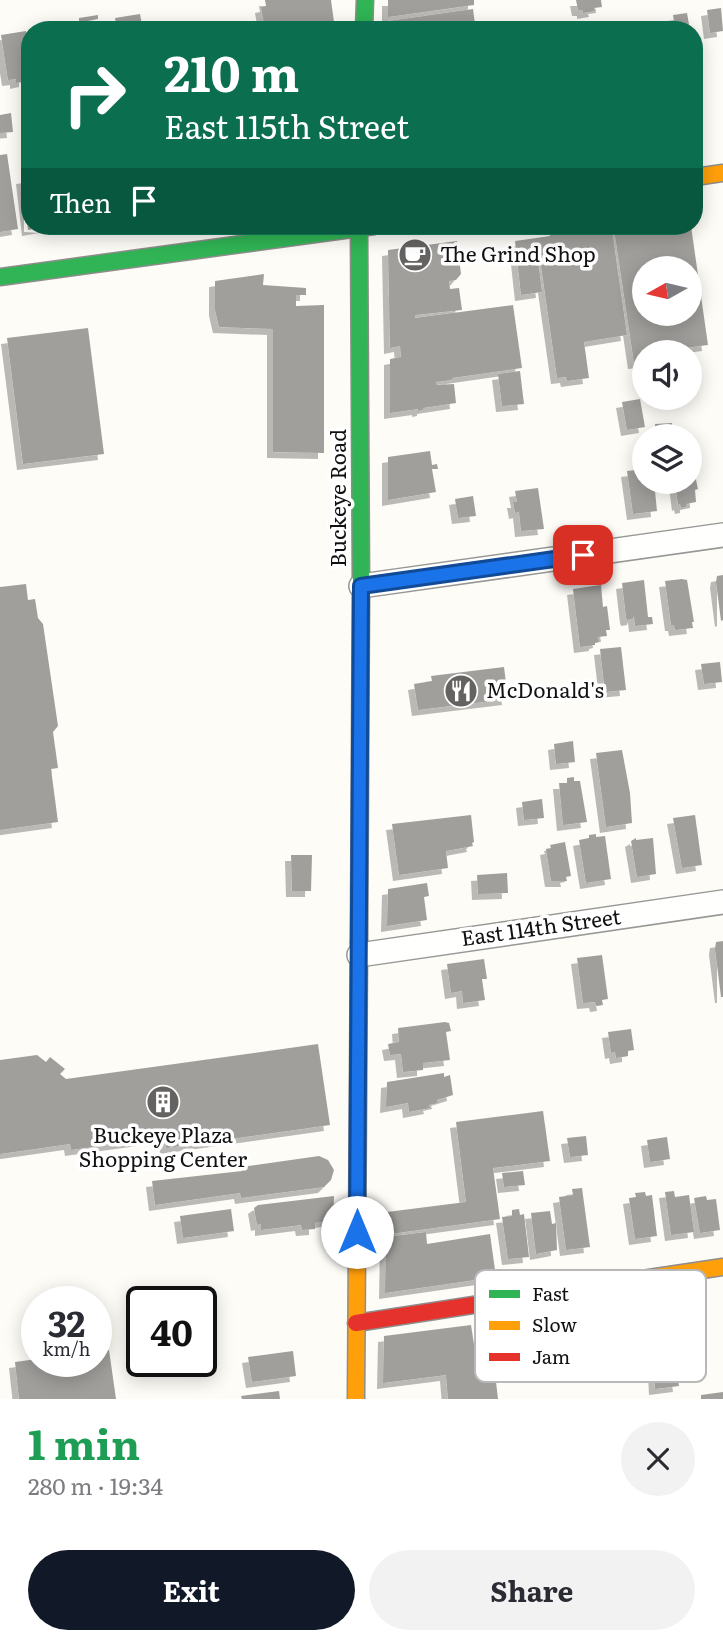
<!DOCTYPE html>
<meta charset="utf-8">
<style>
:root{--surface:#fff;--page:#f2f2f3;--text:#2b2b33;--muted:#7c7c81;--accent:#111827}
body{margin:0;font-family:Literata,serif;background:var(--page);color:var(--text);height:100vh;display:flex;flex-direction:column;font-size:26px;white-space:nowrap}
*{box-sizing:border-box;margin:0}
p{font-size:23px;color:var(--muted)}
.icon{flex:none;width:38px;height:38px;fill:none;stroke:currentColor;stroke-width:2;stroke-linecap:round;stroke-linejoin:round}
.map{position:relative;height:1399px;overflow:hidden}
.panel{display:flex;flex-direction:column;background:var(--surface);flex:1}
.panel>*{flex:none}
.top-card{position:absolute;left:21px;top:21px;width:682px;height:214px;border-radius:28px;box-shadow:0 4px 18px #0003;background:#0b6e4f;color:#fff;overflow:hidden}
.needle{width:46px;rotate:262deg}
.controls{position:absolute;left:632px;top:256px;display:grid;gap:14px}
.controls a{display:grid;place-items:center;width:70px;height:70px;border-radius:50%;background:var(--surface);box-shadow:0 4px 18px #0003;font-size:35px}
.speed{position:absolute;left:21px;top:1286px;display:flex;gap:14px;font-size:35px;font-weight:700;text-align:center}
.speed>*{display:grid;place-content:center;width:91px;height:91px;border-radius:50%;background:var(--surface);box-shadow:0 4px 18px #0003;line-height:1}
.speed small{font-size:18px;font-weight:400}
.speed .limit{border:4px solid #111;border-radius:10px;background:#fff;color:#111}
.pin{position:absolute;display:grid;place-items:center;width:60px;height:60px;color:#fff;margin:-30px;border-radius:14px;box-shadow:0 4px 10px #0006}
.me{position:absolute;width:77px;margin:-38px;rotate:0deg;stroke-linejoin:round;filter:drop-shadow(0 0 5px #0008)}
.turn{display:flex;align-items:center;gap:24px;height:147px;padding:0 28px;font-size:32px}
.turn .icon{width:91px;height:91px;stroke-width:2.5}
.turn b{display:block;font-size:49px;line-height:60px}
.then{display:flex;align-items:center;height:66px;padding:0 28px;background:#0003;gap:14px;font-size:26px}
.round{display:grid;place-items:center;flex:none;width:74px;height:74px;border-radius:37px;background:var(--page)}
.headline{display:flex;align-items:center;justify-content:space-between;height:119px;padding:0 28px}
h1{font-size:42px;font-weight:700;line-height:52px;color:#1e9e55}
.button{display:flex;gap:14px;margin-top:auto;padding:14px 28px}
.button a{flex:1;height:80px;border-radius:42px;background:var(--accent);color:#fff;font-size:28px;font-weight:700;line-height:80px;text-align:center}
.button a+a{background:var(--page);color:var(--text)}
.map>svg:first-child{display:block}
.building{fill:#a19f9c;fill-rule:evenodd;filter:url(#shadow)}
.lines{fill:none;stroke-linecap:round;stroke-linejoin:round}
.street-casing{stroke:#979795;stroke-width:26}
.fast-casing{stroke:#8e8d8b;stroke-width:19}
.slow-casing{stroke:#8e8d8b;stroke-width:19}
.jam-casing{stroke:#8e8d8b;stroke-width:19}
.street{stroke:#fffffe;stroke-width:23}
.fast{stroke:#30b455;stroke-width:16}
.slow{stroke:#ff9f0a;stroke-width:16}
.jam{stroke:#e5322d;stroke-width:16}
.route-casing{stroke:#114b97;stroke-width:18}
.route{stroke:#1a73e8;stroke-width:12}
.labels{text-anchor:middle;stroke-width:7;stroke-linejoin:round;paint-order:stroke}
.poi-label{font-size:21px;fill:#111;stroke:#fff;text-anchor:start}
.street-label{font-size:21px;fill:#111;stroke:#fff}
.key{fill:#fff;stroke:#b8b8b8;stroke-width:2}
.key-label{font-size:19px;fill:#111}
</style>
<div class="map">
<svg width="723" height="1399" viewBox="0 0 723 1399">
<defs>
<filter id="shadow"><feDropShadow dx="-6" dy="6" stdDeviation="0" flood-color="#0004"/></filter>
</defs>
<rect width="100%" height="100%" fill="#fdfcf7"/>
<path class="building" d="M 265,0 L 331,0 L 334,22 L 328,24 L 329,30 L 265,30 L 261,7 L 266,6 Z
M 388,0 L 474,0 L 474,5 L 388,17 Z
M 576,0 L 601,0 L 602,7 L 594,8 L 595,11 L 583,13 L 583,10 L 578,10 Z
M 721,8 L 723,31 L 710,33 L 707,10 Z
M 473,9 L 475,24 L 492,21 L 494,30 L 389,30 L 389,21 Z
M 687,13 L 690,30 L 675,30 L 673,15 Z
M 140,14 L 143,30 L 117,30 L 115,18 Z
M 98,15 L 98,19 L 83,22 L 83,25 L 101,22 L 102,30 L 79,30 L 79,18 Z
M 26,31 L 30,76 L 25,77 L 25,81 L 16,83 L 16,79 L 8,80 L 1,35 Z
M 11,113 L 13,132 L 0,133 L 0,115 Z
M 7,154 L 18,229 L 0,232 L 0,155 Z
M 30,177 L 30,226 L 45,227 L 28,230 L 22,178 Z
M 596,226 L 604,226 L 605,231 L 612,230 L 627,335 L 584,342 L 589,378 L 567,381 L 566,377 L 557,378 L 539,252 L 537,252 L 542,292 L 521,295 L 515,241 L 550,236 L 549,233 L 557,231 L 557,235 L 581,234 L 581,228 Z
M 634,226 L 691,226 L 708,345 L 677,349 L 678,352 L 644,352 L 644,362 L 634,363 L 614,229 ZM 644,268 L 690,268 L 690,313 L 644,313 Z
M 457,241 L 461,274 L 456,280 L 449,281 L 450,289 L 459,288 L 462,310 L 415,315 L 415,318 L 513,305 L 522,368 L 452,378 L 452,380 L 436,382 L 437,385 L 454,384 L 456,403 L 423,408 L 423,410 L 418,411 L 418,409 L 390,413 L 390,359 L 401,357 L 400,346 L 390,348 L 388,250 Z
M 264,274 L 263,285 L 306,288 L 306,295 L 296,295 L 296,306 L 324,305 L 324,453 L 273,452 L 273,329 L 219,327 L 215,310 L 215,281 Z
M 88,328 L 104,454 L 23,464 L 7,338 Z
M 520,371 L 524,404 L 502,406 L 498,374 Z
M 640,399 L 645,427 L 627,430 L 622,402 Z
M 672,423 L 673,436 L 656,436 L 655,424 Z
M 430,451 L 432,465 L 437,464 L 438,469 L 432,469 L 436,492 L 388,500 L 388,457 Z
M 692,461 L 698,489 L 695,490 L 696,502 L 686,504 L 686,507 L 681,508 L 680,504 L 678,505 L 675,481 L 690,481 L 690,462 Z
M 644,469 L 644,481 L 654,481 L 657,511 L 633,514 L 627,471 Z
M 538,488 L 544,529 L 521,531 L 519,512 L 515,513 L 513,502 L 517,502 L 515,491 Z
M 473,496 L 476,516 L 458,518 L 455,499 Z
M 723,575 L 723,620 L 721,621 L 716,582 L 717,576 Z
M 682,579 L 687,580 L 694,622 L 692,622 L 693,628 L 675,630 L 674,625 L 671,625 L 665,581 Z
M 644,580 L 648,617 L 652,617 L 653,624 L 635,626 L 634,616 L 633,619 L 627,620 L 626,617 L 622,583 Z
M 26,584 L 28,600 L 35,599 L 38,618 L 43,624 L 58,726 L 53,732 L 58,768 L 51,769 L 58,822 L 0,830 L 0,587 Z
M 601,585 L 603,607 L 607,606 L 610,630 L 606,630 L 607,636 L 598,637 L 599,642 L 595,643 L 595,645 L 580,647 L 573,589 Z
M 621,647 L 626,690 L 605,692 L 600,649 Z
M 720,662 L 722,682 L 704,684 L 701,664 Z
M 504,667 L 508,699 L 418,710 L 414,684 L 432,681 L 431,676 Z
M 573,741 L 575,762 L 556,764 L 554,744 Z
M 622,750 L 630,793 L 632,823 L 606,827 L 596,753 Z
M 574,777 L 574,781 L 580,781 L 587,822 L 563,825 L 559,783 L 567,783 L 567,778 Z
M 542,799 L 544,818 L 524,820 L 522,802 Z
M 471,815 L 474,842 L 472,843 L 473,846 L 446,851 L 448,868 L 399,875 L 392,824 Z
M 695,815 L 702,865 L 682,868 L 673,818 Z
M 596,834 L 596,837 L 605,836 L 611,879 L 586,883 L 579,840 L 589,838 L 589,835 Z
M 636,838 L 636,840 L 653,838 L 656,874 L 637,877 L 631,841 Z
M 565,842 L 571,876 L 566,877 L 567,881 L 551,881 L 546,849 L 551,848 L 550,845 Z
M 291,855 L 312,855 L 311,891 L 292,891 Z
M 507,873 L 508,893 L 478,894 L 477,875 Z
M 427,883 L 429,896 L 424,897 L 427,920 L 387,926 L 388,889 Z
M 723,941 L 723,997 L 721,997 L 715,949 L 716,942 Z
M 602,955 L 608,999 L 602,1000 L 603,1005 L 596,1006 L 595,1002 L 583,1003 L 577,958 Z
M 484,959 L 487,979 L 482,979 L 485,1000 L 463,1003 L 462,991 L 451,993 L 447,964 Z
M 445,1022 L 449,1023 L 451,1031 L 446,1032 L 450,1060 L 423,1063 L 423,1070 L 403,1072 L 401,1054 L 390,1055 L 388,1044 L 399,1042 L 398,1028 Z
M 631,1029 L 634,1050 L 628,1051 L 628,1056 L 616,1058 L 615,1052 L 611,1053 L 608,1032 Z
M 318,1044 L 330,1125 L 166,1148 L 165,1137 L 71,1150 L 70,1144 L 0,1154 L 0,1060 L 37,1055 L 46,1062 L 50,1057 L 65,1069 L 60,1074 L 66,1079 Z
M 444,1073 L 444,1077 L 450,1075 L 453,1095 L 437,1100 L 438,1103 L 429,1105 L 430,1108 L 409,1112 L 408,1103 L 386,1107 L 387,1082 Z
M 543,1111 L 550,1161 L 493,1168 L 500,1219 L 390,1234 L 387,1212 L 466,1202 L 456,1122 Z
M 586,1136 L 588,1155 L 570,1157 L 567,1138 Z
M 667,1137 L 670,1159 L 650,1162 L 647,1140 Z
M 319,1156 L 328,1160 L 334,1170 L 331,1180 L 324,1187 L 241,1198 L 240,1193 L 155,1205 L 152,1181 L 242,1171 L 241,1167 Z
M 523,1171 L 525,1185 L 504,1187 L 502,1173 Z
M 582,1188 L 590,1247 L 566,1250 L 559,1197 L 573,1195 L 572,1189 Z
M 674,1191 L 675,1197 L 689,1195 L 694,1232 L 671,1235 L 665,1192 Z
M 645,1192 L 646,1196 L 652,1195 L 657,1236 L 635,1239 L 629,1198 L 636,1197 L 635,1193 Z
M 334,1196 L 333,1220 L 315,1223 L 315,1229 L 302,1230 L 301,1225 L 261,1230 L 261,1224 L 257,1225 L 254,1208 L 258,1205 Z
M 706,1196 L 707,1200 L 716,1199 L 720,1230 L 700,1233 L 694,1198 Z
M 231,1209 L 234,1231 L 183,1238 L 180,1216 Z
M 519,1209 L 520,1215 L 524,1214 L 529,1257 L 508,1259 L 502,1217 L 512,1216 L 512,1210 Z
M 550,1211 L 552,1224 L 556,1223 L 557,1250 L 536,1254 L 531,1213 Z
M 426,1232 L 427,1244 L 490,1234 L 496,1277 L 385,1293 L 386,1237 Z
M 667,1304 L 679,1386 L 655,1389 L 653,1351 L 651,1351 L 647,1313 L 654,1312 L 653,1305 Z
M 471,1325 L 475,1351 L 492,1347 L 498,1399 L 448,1399 L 446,1375 L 383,1383 L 384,1336 Z
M 109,1350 L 116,1399 L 19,1399 L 15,1362 L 37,1359 L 37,1362 L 96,1362 L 96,1352 Z
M 293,1351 L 296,1376 L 252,1382 L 248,1357 Z
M 279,1391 L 280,1399 L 242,1399 L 241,1396 Z
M 723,1392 L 723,1399 L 701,1399 L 701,1395 Z"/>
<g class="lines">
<defs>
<path id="street" d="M 361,586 L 723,535
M 359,955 L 723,902"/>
<path id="fast" d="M 364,30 L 365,0
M 0,277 L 374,226
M 359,942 L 361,586 L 359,226"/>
<path id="slow" d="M 695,177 L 723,173
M 629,1281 L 723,1267
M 356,1399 L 359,942"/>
<path id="jam" d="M 356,1323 L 629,1281"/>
</defs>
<use href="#street" class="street-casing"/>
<use href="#fast" class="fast-casing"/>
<use href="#slow" class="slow-casing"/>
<use href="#jam" class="jam-casing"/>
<use href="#street" class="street"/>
<use href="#fast" class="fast"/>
<use href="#slow" class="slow"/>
<use href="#jam" class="jam"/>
</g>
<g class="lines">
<defs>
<path id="route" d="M 357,1232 L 361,586 L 583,555"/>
</defs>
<use href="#route" class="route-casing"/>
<use href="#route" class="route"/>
</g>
<defs>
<symbol id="cafe-disc" viewBox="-11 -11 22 22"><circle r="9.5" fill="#646362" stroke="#fff"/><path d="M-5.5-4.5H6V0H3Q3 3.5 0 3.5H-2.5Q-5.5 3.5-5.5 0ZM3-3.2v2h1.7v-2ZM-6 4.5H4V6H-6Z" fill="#fff"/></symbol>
<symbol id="restaurant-disc" viewBox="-11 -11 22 22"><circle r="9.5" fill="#646362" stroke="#fff"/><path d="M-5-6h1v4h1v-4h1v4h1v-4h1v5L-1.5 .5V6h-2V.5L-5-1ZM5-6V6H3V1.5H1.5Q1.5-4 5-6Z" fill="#fff"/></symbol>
<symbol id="building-disc" viewBox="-11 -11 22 22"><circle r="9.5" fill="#646362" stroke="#fff"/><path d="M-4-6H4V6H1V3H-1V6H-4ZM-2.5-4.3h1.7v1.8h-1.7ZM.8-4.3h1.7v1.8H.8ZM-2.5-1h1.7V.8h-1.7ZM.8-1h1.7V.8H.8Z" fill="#fff"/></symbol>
</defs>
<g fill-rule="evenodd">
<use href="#cafe-disc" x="396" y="236" width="38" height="38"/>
<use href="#restaurant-disc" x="442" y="672" width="38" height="38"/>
<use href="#building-disc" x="144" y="1083" width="38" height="38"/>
</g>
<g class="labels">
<g class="poi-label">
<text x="440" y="262">The Grind Shop</text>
<text x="486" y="698">McDonald's</text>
<text x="163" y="1143" text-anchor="middle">Buckeye Plaza<tspan x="163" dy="24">Shopping Center</tspan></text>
</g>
<g class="street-label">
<text transform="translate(339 498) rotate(-90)" y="7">Buckeye Road</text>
<text transform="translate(541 928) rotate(-8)" y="7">East 114th Street</text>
</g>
</g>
<rect x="475" y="1270" width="231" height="112" rx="10" class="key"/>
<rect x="489" y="1290" width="31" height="8" fill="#30b455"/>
<rect x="489" y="1321" width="31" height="9" fill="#ff9f0a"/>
<rect x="489" y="1353" width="31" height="8" fill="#e5322d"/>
<g class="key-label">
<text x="532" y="1301">Fast</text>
<text x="532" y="1332">Slow</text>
<text x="532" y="1364">Jam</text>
</g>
</svg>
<div class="controls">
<a><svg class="needle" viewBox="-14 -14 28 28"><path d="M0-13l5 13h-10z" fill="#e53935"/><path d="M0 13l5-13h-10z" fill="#7c7c81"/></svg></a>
<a><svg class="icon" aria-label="sound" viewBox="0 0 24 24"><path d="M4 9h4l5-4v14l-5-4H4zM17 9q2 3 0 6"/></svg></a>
<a><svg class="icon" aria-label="layers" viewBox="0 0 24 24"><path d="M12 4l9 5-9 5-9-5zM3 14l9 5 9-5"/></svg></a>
</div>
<div class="speed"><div>32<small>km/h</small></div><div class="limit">40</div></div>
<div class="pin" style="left:583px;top:555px;background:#d93025"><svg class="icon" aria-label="arrive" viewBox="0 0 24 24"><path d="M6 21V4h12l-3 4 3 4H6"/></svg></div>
<svg class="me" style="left:357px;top:1232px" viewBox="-20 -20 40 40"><circle r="19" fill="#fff"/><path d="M0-13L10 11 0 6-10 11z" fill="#1a73e8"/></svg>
<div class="top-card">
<div class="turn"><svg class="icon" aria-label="right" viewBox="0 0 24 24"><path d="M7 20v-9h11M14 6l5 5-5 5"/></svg><div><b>210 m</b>East 115th Street</div></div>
<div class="then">Then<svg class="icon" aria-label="arrive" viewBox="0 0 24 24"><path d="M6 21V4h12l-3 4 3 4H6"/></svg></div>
</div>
</div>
<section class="panel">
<div class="headline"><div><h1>1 min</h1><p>280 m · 19:34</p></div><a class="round"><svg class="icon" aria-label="close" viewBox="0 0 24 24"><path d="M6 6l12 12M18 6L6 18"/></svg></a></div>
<div class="button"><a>Exit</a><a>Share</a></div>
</section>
